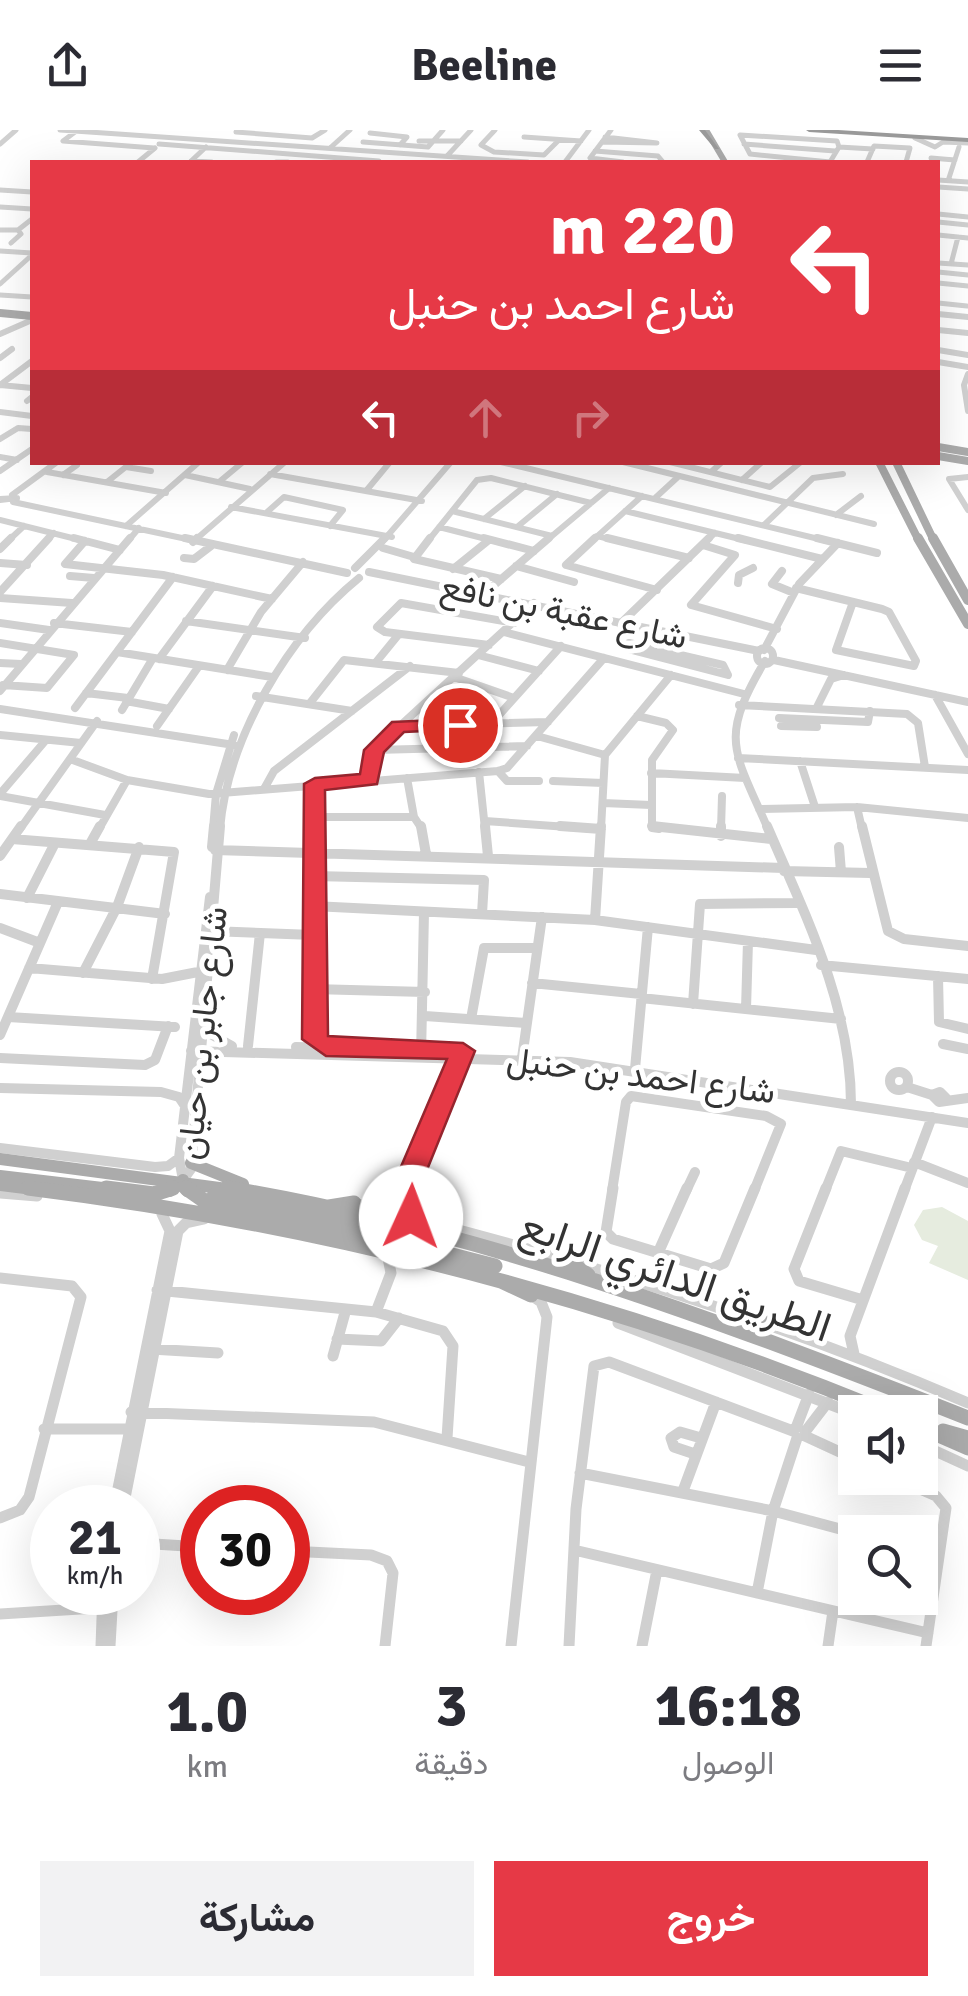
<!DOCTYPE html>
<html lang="ar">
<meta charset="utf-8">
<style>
:root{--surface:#fff;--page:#f2f2f3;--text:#2b2b33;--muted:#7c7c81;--accent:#e63946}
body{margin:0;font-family:Signika,Vazirmatn,sans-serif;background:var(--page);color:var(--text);direction:rtl;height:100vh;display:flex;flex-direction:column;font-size:38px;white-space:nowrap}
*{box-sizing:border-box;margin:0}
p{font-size:32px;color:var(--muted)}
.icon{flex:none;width:55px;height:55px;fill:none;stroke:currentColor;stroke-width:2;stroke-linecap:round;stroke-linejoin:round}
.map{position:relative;height:1516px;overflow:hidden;direction:ltr}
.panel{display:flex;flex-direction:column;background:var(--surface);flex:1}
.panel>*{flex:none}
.hud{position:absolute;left:30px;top:30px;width:910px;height:305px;border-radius:0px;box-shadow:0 10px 40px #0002;direction:rtl;background:#e63946;color:#fff;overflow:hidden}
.fabs{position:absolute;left:838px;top:1265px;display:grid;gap:20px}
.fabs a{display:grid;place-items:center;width:100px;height:100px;border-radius:0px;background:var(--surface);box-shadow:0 10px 40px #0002;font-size:50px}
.speed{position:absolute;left:30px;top:1355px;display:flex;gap:20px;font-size:50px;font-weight:700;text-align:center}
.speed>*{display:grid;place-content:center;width:130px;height:130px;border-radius:50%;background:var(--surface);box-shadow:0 10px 40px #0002;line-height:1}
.speed small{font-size:25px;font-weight:400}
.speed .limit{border:15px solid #d22;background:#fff;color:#111}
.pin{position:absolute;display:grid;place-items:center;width:85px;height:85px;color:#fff;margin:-42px;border:5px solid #fff;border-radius:50%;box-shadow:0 2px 10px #0007}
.me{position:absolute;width:110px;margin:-55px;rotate:2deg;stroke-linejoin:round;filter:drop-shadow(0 0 8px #0008)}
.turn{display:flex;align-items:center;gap:35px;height:210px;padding:0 40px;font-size:45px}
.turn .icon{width:130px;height:130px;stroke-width:2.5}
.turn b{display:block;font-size:70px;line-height:85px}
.lanes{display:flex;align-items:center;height:95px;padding:0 40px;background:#0003;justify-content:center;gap:50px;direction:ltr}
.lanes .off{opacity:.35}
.eta{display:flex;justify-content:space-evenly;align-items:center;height:170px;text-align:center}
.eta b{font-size:60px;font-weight:700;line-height:70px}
.action{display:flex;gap:20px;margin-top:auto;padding:20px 40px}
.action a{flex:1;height:115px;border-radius:0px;background:var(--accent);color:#fff;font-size:40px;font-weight:700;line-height:115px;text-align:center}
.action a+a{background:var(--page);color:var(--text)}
header{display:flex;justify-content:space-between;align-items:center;height:130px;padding:0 40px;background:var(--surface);font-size:45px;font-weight:700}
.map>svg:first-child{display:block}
.green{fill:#e6ecdf}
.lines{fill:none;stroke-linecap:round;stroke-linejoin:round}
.minor-far4{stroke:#d0d0d0;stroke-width:5}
.minor-far3{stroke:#d0d0d0;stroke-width:6}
.minor-far2{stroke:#d0d0d0;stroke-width:8}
.minor-far1{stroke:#d0d0d0;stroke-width:10}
.minor{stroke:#d0d0d0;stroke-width:11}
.major-far4{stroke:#ababab;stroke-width:6}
.major-far3{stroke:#ababab;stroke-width:8}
.major-far2{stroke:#ababab;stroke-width:10}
.major-far1{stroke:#ababab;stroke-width:12}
.major{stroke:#ababab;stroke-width:15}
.highway{fill:#9a9a9a;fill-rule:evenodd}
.route{fill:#e63946;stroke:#96252e;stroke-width:2.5}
.labels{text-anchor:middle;stroke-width:10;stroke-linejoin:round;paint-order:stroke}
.street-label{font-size:35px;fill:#333;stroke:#fff}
.near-street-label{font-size:42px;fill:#333;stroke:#fff}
</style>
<header><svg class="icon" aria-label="menu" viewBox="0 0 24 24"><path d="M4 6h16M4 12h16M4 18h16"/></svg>Beeline<svg class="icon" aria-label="share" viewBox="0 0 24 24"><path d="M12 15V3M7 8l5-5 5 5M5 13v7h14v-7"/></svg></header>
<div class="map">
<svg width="968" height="1516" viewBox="0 0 968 1516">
<rect width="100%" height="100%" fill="#fff"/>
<path class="green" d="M 942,1077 L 968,1091 L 968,1150 L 929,1133 L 938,1116 L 922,1110 L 914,1095 L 923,1080 Z"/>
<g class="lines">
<path class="minor-far4" d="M 60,0 L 528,32
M 495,0 L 481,15 L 494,22 L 544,25 L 559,10
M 611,0 L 590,28 L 623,32
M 75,2 L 63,11 L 154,18
M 236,2 L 312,8 L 325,0
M 370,3 L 407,7 L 400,15
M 740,5 L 837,11 L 839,17 L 830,32 L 750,24 Z
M 524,7 L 581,11
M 915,8 L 935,17 L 943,12 L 968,13
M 419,11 L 461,11
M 363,12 L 428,17 L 443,0
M 602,12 L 657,13 L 605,7
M 0,14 L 16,0
M 159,14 L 379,31
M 744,14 L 835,21
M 839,17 L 873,19
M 330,18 L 350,0
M 595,21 L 658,26 L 663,32
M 447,26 L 471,0
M 931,28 L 955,30
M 191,31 L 212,32
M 138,32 L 155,18
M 190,32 L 206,17
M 276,32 L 288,32
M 565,32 L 589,0
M 867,32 L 874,16 L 910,18 L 906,32
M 938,50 L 968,52
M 948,51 L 959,17
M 938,57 L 968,59
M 0,60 L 32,62
M 0,77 L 32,79
M 938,84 L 968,87
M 938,92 L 968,95
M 0,100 L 18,100 L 32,89
M 938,105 L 968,108
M 11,113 L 21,104 L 18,100
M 0,121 L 32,123
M 938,133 L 968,135
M 951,134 L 958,107
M 938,142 L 968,145
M 938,153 L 968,156
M 0,154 L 32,125
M 0,165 L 32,167
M 938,173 L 967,176"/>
<path class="minor-far3" d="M 938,184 L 968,187
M 938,200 L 968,203
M 0,204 L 32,190
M 938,220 L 968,225
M 0,228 L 12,219
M 938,232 L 968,237
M 968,244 L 964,255 L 968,281
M 0,255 L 32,231
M 0,255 L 32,258
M 27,271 L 32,267
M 0,282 L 32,286
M 0,309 L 18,298 L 32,299
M 0,327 L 17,330
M 501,332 L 827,411
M 623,332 L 874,394
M 670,332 L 770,357 L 801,332
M 126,337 L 151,341
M 0,341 L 32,319
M 47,342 L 166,363
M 711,342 L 722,332
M 270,344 L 422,371
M 63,345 L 77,335
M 185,345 L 250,359
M 968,347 L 949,349 L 968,380
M 742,350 L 762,332
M 107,352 L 132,332
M 219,352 L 243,332
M 366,361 L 390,332
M 12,365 L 57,332
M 0,369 L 17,368 L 0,370
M 654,369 L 679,346
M 13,372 L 196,411
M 231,377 L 392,407
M 452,381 L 552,406
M 625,381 L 748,411
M 266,383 L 284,367 L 343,380 L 330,396
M 836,385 L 861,366
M 484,389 L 525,356
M 0,390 L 84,411
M 764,395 L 813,348 L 843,344
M 126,396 L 199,332
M 439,397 L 494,411
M 517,397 L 557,364
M 597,406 L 618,411
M 8,411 L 24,396
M 47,411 L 54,403
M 128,411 L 139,398
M 194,411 L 285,332
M 383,411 L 451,332
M 428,411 L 477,350 L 491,348 L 591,373
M 546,411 L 609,358
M 592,411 L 642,366
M 707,411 L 715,403"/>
<path class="minor-far2" d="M 74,408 L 120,420
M 185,408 L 347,443
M 430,408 L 414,429 L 501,449
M 484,408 L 534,421
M 595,408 L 566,435 L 657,460
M 607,408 L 689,428
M 738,408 L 822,429
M 817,408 L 877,423
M 85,411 L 65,434 L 163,445 L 272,469
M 193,412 L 197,408
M 703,415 L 735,425 L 691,475 L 777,499
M 383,418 L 414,427
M 0,419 L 11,408
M 184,428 L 194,429 L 211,416
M 0,433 L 27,435
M 516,436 L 574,452
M 355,438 L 385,408
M 453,439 L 489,410
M 782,441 L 772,454 L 794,463
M 369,442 L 759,521
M 70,446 L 94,448
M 738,453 L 739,445 L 753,438
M 796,458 L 882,479 L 889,482 L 916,531 L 914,536 L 836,520 L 853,472
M 0,462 L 49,408
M 485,463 L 549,408
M 0,468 L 72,473
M 186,491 L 305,508
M 0,493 L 49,500
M 54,493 L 132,502
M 620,494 L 709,408
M 504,502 L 744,564
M 0,513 L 74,525 L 47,558 L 3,555
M 489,515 L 385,502 L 377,497 L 401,473 L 514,493
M 624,518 L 728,545 L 723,535 L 629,513
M757 526a8 8 0 1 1 16 0a8 8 0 1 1-16 0Z
M 764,520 L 799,454 L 838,413
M 117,522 L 272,547
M 478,525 L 539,541
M 159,529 L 213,456
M 774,530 L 968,572
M 377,531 L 399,504
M 765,531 C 718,610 734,620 768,699
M 0,533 L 21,534
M 227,540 L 261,482 L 303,432
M 454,547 L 514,568
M 0,561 L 130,408
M 86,563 L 128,568
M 935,565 L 968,624
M 256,566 L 352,581
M 126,571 L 169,579
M 310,573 L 344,530 L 459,543
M 739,575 L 907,584 L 918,593 L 925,637
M 75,578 L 173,447
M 0,579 L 234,615
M 816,579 L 831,549 L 844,545
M 122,580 L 153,528
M 637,586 L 666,593 L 673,600 L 652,630 L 652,698 L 659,699
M 779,588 L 868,592 L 870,581
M 491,594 L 561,516
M 157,596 L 199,536
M 401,596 L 548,592
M 781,596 L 817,597
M 0,605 L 81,613
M 537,606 L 605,625
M 375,620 L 527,616
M 738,628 L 968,640
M 70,629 L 127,650 L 209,664 L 498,641 L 507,638 L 604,528
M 800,631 L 815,677
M 498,641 L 507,651 L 539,651
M 479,642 L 485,699
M 651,643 L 745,648
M 369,650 L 376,618 L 534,473
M 553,651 L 603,653
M 264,659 L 274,641 L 410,536
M 0,664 L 46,610
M 0,666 L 105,685
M 603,673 L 651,675
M 857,677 L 862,699
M 759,679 L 857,677 L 968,688
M 314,687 L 414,687 L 407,648
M 414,687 L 422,699
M 485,691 L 596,699
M 20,699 L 97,591
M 99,699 L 127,650
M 213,699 L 216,664 L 234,605
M 220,699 C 228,607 288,506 359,448
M 315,699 L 315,655
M 601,699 L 605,625 L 671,545
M 721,699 L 722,666"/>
<path class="minor-far1" d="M 315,696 L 314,906 L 323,916
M 421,696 L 426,724
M 485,696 L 488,726
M 560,696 L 601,699
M 652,696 L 771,709
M 767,696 C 805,784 851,876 851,974
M 862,696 L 888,801 L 904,809 L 968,816
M 721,706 L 721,696
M 12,709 L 174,722 L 152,849
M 90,714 L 100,696
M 212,717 L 214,696
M 839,717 L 841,742
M 215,720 L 783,738
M 0,726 L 21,696
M 784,741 L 870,743
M 314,746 L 484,750 L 482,784
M 0,764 L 165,784
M 27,768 L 55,713
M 313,776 L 595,790 L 816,820
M 595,790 L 601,696
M 0,798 L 40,813
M 211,801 L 313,805
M 821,835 L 968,849
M 29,838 L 162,849 L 203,841
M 83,843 L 117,777 L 139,717
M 938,846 L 939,892 L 968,899
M 532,853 L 641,864
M 313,859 L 425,862
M 641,868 L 841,889
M 693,874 L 700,774 L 797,773
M 746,879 L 748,811
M 425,886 L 526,893
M 8,887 L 175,897
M 471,889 L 484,818 L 537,818
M 205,901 L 232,916
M 0,905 L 58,772
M 943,914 L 968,919
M 248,916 L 260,803
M 296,917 L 370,919
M 191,921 L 570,932 L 968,993
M 421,926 L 424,782
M 0,928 L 145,935 L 155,930 L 168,896
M 522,928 L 542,787
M 635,939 L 648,797
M890 951a9 9 0 1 1 18 0a9 9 0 1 1-18 0Z
M 907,957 L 932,965
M 0,958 L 161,962 L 179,967 L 185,976
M 946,968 L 940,962 L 932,965 L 939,972 L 968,968
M 0,1018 L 155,1037 L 168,1036 L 179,1028
M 914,1032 L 968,1053
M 183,1050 L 191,1039 L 220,696
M 183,1050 L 179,1028 L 210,767
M 404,1061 L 462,924
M 612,1061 L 626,972 L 631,966 L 766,986 L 781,994 L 754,1061
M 686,1061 L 695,1042
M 825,1061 L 841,1021 L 912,1038
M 904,1061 L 932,987"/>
<path class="minor" d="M 613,1058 L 606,1102 L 613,1109 L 711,1139
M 826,1058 L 794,1139 L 799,1151 L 863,1170
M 0,1063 L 37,1066
M 354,1073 C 564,1125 769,1187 968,1273
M 386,1081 L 399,1074 L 406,1058
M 658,1123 L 687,1058
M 711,1139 L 724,1133 L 755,1058
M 0,1148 L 72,1156 L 81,1167 L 29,1367 L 20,1380 L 0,1388
M 157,1160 L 376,1182 L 443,1201 L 453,1216 L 447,1308
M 696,1168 L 711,1139
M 376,1182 L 391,1143 L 388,1128
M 618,1193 L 855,1284
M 337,1209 L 381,1211 L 399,1188
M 151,1219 L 218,1223
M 854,1224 L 850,1206 L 905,1058
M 333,1226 L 346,1179
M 131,1282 L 374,1292 L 529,1332
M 796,1298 L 809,1264
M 44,1299 L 131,1299
M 805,1302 L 828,1272
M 805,1306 L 855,1329
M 920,1314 L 968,1336
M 695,1324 L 674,1317 L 671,1308 L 680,1302 L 701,1308
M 580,1343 L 773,1381 L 855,1403
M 895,1348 L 936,1366 L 946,1378 L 926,1516
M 683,1361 L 716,1272
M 114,1378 L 170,1101 L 162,1084
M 123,1378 L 178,1101 L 186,1093 L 204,1089
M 138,1413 L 202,1417
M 574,1420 L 928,1503
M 920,1420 L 939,1425
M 288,1421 L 371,1425 L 387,1431 L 393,1443 L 385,1516
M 757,1463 L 773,1381 L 797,1308
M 0,1484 L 112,1477
M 101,1516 L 103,1462
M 110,1516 L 113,1462
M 511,1516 L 547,1187 L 541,1172 L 531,1165
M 569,1516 L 576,1379 L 594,1236 L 609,1232 L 793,1301
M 642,1516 L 657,1440
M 828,1516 L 833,1481"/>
<path class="major-far4" d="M 706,0 L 725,32"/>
<path class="major-far3" d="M 0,183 L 32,186
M 938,317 L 968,322
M 938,326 L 968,331
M 879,332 L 919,411
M 896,332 L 934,411"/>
<path class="major-far2" d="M 918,408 L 968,494
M 933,408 L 968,470"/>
<path class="major-far1" d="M 0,1029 L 242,1061
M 191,1033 L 243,1054
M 0,1046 L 128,1061
M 183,1050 L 187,1061
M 0,1055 L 49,1061
M 170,1061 L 183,1050"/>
<path class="major" d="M 28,1058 C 326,1095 609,1168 886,1282
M 106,1058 L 154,1064 L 173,1058
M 186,1058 L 206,1072 L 378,1106 L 495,1136
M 227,1058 C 482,1100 728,1194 968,1288
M 213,1073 L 214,1066 L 221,1066 L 357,1093
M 329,1077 L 354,1073
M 560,1125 L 588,1145
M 501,1151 L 531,1165
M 740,1196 L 770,1193
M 920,1297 L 968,1318
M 943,1301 L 968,1308"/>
<path class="highway" d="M 699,0 L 705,0 L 719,19 L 715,19 Z
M 806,0 L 838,0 L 968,8 L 968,12 L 809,2 Z"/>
</g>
<path class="route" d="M 460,589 L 471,595 L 468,599 L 404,602 L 384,622 L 377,654 L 325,660 L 328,906 L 463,913 L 475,921 L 414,1072 L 425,1087 L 411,1097 L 401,1094 L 385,1074 L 447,929 L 326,926 L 302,909 L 304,654 L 315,648 L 360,644 L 364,620 L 392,592 Z"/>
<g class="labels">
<g class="street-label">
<text transform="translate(564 481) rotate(12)" y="12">شارع عقبة بن نافع</text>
<text transform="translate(202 903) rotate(-84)" y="12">شارع جابر بن حيان</text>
<text transform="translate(641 945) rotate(7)" y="12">شارع احمد بن حنبل</text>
</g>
<g class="near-street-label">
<text transform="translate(676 1145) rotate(19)" y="15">الطريق الدائري الرابع</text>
</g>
</g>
</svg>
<div class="fabs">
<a><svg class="icon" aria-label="sound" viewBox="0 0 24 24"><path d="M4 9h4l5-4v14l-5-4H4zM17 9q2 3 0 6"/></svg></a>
<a><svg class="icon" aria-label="search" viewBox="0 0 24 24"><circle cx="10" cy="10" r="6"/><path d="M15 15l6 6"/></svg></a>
</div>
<div class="speed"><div>21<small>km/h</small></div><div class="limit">30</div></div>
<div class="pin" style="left:460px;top:595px;background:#d93025"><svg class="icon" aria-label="arrive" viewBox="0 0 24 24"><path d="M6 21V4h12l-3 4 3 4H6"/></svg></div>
<svg class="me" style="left:411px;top:1087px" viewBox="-20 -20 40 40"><circle r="19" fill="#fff"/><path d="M0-13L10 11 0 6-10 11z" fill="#e63946"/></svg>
<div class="hud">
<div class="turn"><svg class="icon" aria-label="left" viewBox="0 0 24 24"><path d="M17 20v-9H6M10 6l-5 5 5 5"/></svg><div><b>220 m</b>شارع احمد بن حنبل</div></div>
<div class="lanes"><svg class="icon" aria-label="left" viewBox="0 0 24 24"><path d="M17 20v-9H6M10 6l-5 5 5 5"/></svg><svg class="icon off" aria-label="ahead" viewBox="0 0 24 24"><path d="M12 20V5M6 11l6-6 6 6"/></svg><svg class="icon off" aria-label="right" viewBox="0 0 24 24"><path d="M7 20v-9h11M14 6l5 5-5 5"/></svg></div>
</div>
</div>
<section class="panel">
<div class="eta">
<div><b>16:18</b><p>الوصول</p></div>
<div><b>3</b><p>دقيقة</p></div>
<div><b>1.0</b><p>km</p></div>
</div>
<div class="action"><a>خروج</a><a>مشاركة</a></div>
</section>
